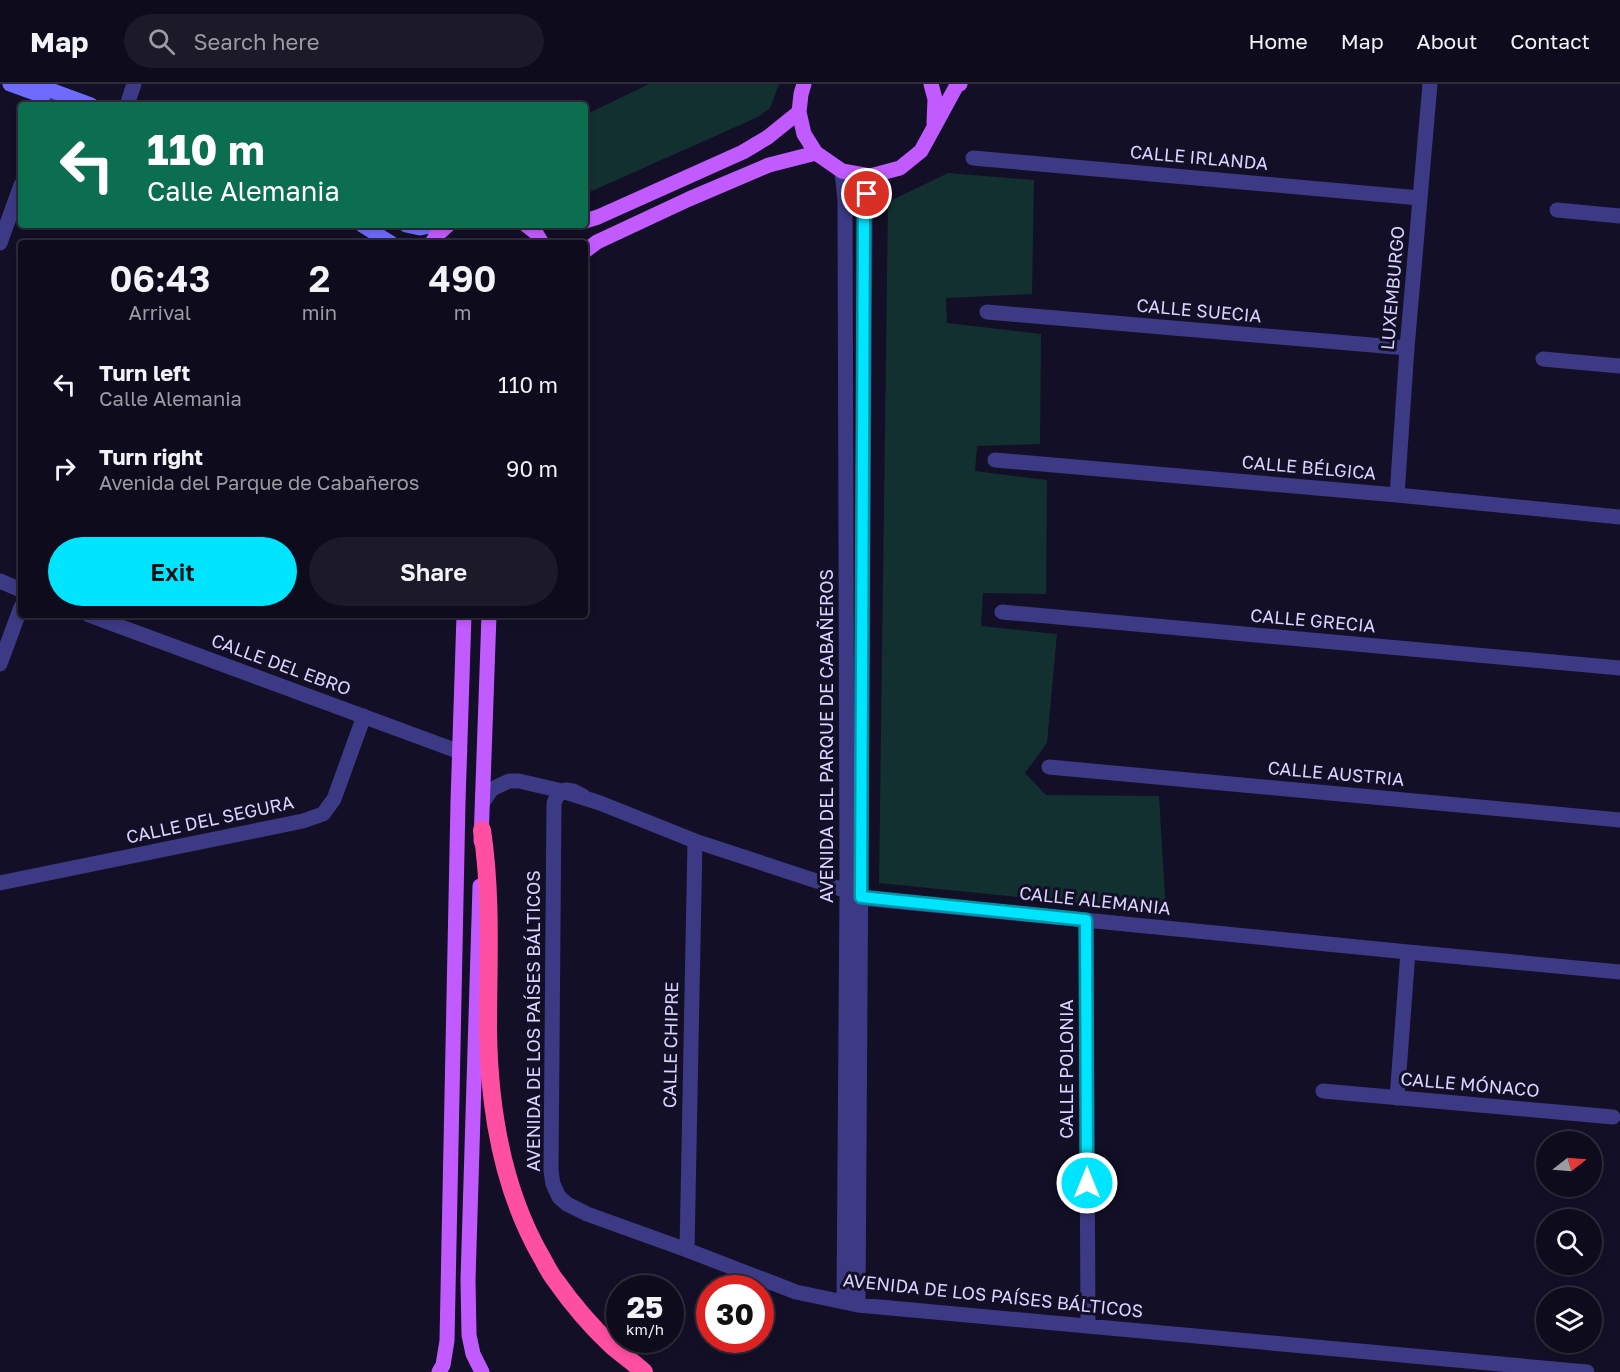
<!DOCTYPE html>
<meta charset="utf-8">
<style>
:root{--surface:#0e0b1c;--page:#1c1929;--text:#f1f3f6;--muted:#9b9ba3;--line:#2e2b3b;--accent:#00e5ff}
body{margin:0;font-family:"Golos Text",sans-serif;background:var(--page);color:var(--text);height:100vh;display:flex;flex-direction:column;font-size:22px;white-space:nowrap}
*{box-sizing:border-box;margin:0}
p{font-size:20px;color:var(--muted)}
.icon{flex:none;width:33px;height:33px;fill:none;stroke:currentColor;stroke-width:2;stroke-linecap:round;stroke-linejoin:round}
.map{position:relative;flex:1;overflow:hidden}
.panel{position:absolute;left:18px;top:156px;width:570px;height:378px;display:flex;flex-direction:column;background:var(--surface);border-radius:6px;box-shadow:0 3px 9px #0003,0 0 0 2px var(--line)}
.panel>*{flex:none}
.guide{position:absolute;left:18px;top:18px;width:570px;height:126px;border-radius:6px;box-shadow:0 3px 9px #0003,0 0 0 2px var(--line);background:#0b6e4f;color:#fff;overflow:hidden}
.needle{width:39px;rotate:73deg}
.fabs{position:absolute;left:1536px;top:1047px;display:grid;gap:12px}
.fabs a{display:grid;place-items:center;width:66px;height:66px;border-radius:50%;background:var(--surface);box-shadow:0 3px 9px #0003,0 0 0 2px var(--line);font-size:30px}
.speed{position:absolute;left:606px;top:1191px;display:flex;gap:12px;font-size:30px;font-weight:700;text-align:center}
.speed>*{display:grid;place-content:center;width:78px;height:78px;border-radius:50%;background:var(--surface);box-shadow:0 3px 9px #0003,0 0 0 2px var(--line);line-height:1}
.speed small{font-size:15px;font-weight:400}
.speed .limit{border:9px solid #d22;background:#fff;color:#111}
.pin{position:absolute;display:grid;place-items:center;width:51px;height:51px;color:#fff;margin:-26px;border:3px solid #fff;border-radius:50%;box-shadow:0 2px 6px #0007}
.me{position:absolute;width:66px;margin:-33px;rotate:0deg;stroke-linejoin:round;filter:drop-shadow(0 0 4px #0008)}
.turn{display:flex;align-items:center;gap:21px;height:126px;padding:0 30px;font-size:27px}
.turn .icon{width:78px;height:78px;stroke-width:2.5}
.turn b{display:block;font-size:42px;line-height:51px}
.eta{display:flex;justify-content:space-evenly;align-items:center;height:102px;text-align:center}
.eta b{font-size:36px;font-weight:600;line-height:42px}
.primary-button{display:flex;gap:12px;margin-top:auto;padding:12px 30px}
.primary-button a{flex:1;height:69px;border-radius:36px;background:var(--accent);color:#111;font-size:24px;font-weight:600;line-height:69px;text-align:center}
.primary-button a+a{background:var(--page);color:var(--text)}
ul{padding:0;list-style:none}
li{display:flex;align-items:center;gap:18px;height:84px;padding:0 30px}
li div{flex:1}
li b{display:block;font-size:22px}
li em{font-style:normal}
header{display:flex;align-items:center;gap:36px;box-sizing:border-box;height:84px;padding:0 30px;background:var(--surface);border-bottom:2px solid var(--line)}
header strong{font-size:28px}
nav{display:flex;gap:33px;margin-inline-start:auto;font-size:21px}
.search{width:420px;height:54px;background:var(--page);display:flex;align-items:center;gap:15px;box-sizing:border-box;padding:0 21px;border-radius:33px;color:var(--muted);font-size:22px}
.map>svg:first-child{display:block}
.green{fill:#12302f}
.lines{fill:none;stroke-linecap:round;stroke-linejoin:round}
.minor{stroke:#3d3a85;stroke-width:15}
.secondary{stroke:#6f6bff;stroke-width:15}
.primary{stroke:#c25bff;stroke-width:15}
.motorway{stroke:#ff4fa3;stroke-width:18}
.route-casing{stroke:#0095a6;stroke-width:15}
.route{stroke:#00e5ff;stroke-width:10}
.labels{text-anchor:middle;stroke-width:6;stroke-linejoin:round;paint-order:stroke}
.street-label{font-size:18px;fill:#d9d4ff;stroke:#130f26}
</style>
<header>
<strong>Map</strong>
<div class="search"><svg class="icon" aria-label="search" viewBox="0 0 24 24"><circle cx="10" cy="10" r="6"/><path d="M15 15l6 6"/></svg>Search here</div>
<nav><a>Home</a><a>Map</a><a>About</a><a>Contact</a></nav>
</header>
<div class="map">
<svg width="1620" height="1288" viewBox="0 0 1620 1288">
<rect width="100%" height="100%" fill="#130f26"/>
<path class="green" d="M 649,0 L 779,0 L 770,24 L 758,33 L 585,110 L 585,31 Z
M 948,89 L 1034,96 L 1032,210 L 946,214 L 947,239 L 1041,250 L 1040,360 L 977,362 L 975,387 L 1047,396 L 1046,510 L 983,509 L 981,542 L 1057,550 L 1047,659 L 1025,689 L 1046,711 L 1159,712 L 1166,828 L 879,799 L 888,118 Z"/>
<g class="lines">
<path class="minor" d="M 50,21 L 52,15
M 127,21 L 134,0
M 973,74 L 1420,114
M 842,87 L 845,117 L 847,807 L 844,1217
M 1557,126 L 1620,132
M 0,159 L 21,101
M 987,228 L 1407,264
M 1543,275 L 1620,282
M 995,376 L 1397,411 L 1620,433
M 1397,411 L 1407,264 L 1430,0
M 0,497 L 21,506
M 1002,528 L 1620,584
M 89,531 L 460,668
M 0,580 L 21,523
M 1049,683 L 1620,736
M 583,712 L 573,707 L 565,706 L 557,712 L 554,719 L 551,1087 L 553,1100 L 559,1113 L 567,1120 L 587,1130 L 687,1166 L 796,1208 L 858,1221 L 1587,1288
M 483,718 L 492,705 L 509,697 L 519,697 L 562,707 L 600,719 L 695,757 L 847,807 L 861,814 L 1408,868 L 1620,888
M 0,799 L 303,737 L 323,730 L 334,715 L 364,632
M 1086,836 L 1088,1241
M 1323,1007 L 1613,1033
M 1397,1014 L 1408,868
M 687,1166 L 695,757
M 858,1221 L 865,129 L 870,92"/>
<path class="secondary" d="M 10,0 L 43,12
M 34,0 L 91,21
M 362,141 L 391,159
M 406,141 L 420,144 L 435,141"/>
<path class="primary" d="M 804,0 L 801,10 L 799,28 L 804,50 L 816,69 L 842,87 L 870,92 L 900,84 L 921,67 L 957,1 L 960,0
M 931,0 L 935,15 L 934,39
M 585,137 L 598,133 L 743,68 L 768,53 L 799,28
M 526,141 L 536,149 L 542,159
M 432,159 L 436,152 L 448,141
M 585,167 L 597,158 L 689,115 L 769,81 L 816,69
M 481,757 L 489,531
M 480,802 L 468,1196 L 469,1251 L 473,1270 L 482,1288
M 439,1288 L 443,1281 L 447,1257 L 458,718 L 464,531"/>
<path class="motorway" d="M 482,746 C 492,812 488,879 488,946 C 489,1024 502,1105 542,1174 C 546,1181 550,1190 556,1197 C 572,1220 592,1243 612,1262 C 623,1271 634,1279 644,1288"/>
</g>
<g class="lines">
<defs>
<path id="route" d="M 867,110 L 864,129 L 861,813 L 1086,836 L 1087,1099"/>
</defs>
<use href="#route" class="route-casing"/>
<use href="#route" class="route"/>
</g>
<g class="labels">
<g class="street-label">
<text transform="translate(1199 74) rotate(5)" y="6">CALLE IRLANDA</text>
<text transform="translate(1393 204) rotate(-85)" y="6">LUXEMBURGO</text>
<text transform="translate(1199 227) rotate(5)" y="6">CALLE SUECIA</text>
<text transform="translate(1309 384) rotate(5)" y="6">CALLE BÉLGICA</text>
<text transform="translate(1313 537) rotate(5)" y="6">CALLE GRECIA</text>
<text transform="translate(281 581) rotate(20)" y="6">CALLE DEL EBRO</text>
<text transform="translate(827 652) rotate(-90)" y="6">AVENIDA DEL PARQUE DE CABAÑEROS</text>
<text transform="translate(1336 690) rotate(5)" y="6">CALLE AUSTRIA</text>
<text transform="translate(210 736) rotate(-12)" y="6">CALLE DEL SEGURA</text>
<text transform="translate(1095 817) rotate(6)" y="6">CALLE ALEMANIA</text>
<text transform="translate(534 937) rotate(-90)" y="6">AVENIDA DE LOS PAÍSES BÁLTICOS</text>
<text transform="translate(671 961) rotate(-89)" y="6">CALLE CHIPRE</text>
<text transform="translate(1067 985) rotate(-90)" y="6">CALLE POLONIA</text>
<text transform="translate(1470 1001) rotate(5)" y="6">CALLE MÓNACO</text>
<text transform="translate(993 1212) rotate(6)" y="6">AVENIDA DE LOS PAÍSES BÁLTICOS</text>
</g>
</g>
</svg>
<div class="fabs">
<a><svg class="needle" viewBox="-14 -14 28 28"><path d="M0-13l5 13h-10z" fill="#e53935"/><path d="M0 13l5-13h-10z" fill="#9b9ba3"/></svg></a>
<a><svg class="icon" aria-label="search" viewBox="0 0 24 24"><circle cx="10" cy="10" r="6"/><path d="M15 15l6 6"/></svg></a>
<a><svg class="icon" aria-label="layers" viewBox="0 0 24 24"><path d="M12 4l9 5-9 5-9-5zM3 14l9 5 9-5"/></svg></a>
</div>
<div class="speed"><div>25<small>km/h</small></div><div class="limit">30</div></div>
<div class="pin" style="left:867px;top:110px;background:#d93025"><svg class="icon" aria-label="arrive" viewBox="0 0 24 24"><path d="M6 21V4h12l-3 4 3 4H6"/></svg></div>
<svg class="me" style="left:1087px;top:1099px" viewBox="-20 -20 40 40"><circle r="17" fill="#00e5ff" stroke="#fff" stroke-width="3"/><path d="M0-11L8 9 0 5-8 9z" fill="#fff"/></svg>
<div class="guide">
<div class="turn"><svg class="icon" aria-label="left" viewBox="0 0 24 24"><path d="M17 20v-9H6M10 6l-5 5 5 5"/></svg><div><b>110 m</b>Calle Alemania</div></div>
</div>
<section class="panel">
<div class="eta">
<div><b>06:43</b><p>Arrival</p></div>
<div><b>2</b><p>min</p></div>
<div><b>490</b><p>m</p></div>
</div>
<ul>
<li><svg class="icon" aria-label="left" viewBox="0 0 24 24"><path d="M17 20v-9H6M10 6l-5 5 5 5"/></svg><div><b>Turn left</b><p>Calle Alemania</p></div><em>110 m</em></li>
<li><svg class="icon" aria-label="right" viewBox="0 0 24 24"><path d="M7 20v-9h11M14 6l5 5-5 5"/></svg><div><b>Turn right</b><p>Avenida del Parque de Cabañeros</p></div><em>90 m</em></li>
</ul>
<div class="primary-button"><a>Exit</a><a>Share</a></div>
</section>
</div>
